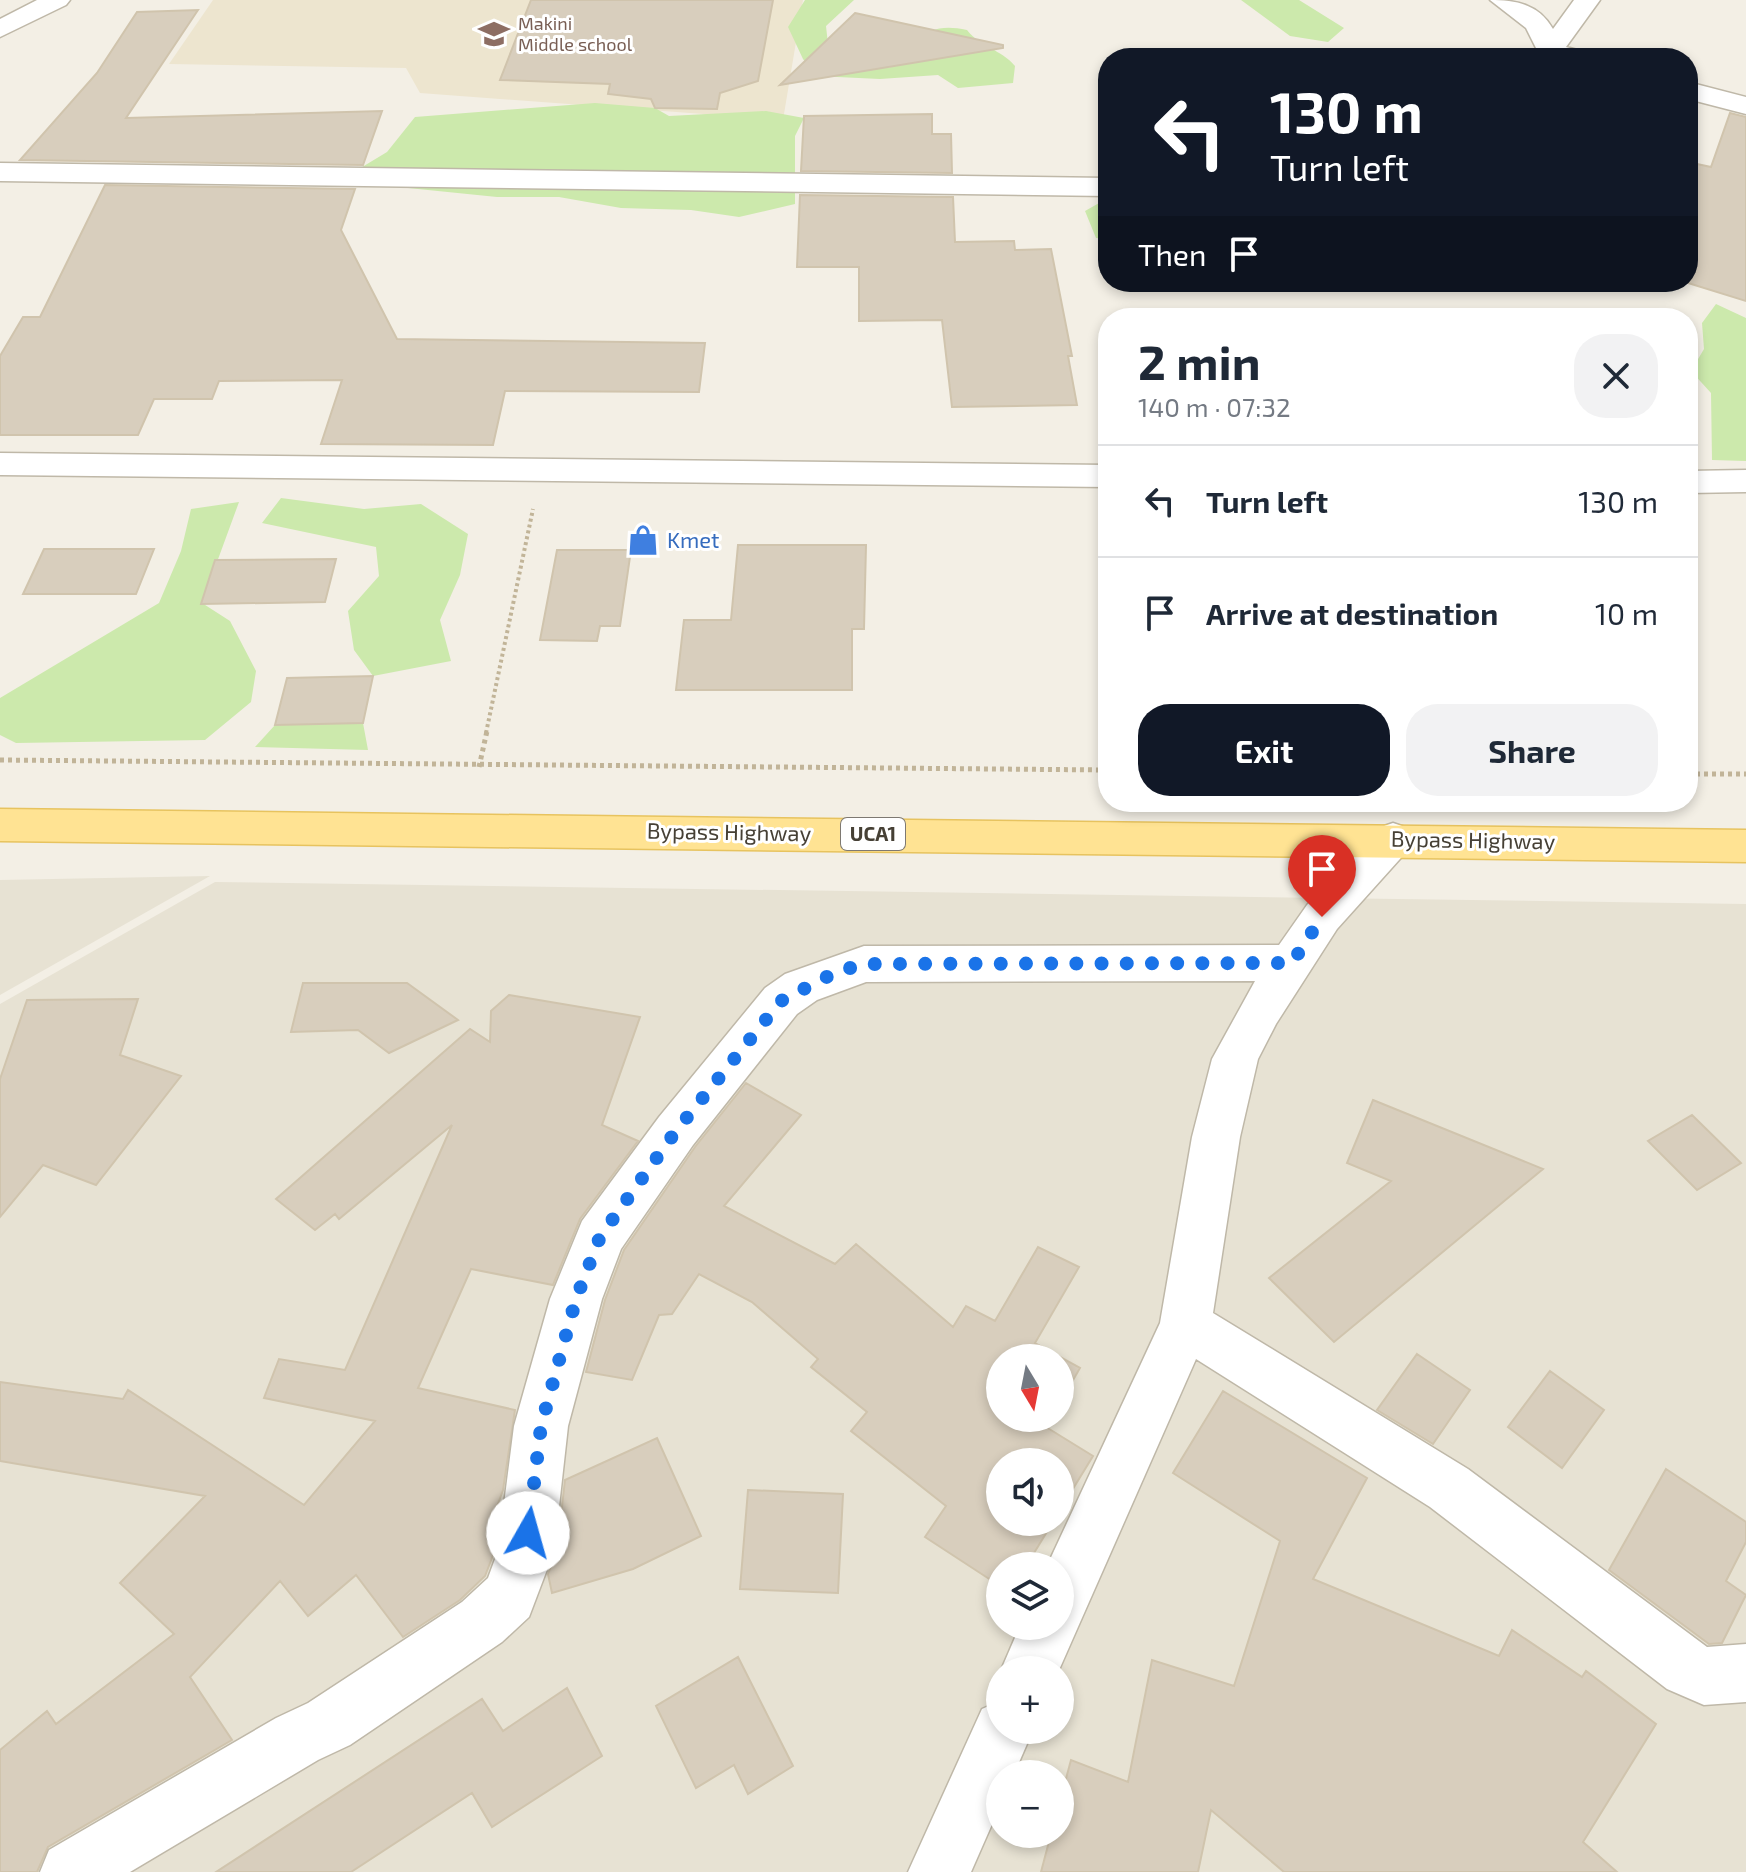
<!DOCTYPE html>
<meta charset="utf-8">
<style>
:root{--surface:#fff;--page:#f2f2f3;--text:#1f2937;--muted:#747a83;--line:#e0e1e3;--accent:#111827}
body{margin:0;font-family:"Exo 2",sans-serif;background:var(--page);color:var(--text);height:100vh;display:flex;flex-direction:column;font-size:30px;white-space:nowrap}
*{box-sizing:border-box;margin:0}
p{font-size:26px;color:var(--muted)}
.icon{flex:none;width:44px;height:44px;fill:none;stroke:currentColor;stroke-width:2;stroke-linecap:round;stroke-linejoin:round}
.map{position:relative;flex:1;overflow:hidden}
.sheet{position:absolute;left:1098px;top:308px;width:600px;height:504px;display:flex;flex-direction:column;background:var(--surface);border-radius:32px;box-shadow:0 4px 12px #0003}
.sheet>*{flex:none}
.hud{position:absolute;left:1098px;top:48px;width:600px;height:244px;border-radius:32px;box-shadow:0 4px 12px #0003;background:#111827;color:#fff;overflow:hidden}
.needle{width:52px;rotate:170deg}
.fabs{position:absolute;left:986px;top:1344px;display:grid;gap:16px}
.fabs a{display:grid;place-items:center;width:88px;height:88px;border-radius:50%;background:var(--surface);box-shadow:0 4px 12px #0003;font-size:40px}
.pin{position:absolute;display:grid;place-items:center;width:68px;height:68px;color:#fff;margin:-82px -34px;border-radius:50% 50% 50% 0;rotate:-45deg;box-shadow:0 0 8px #0007}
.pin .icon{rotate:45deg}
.me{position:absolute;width:88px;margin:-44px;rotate:7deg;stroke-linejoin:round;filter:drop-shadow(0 0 6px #0008)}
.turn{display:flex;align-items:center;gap:28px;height:168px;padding:0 40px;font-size:36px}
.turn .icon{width:104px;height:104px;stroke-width:2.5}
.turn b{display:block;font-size:56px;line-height:68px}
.then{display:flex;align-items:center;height:76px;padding:0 40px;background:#0003;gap:16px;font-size:30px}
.round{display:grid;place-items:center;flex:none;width:84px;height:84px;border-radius:32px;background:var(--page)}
.summary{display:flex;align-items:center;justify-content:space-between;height:136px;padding:0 40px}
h1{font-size:48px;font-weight:700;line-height:60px}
.button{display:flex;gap:16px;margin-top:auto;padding:16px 40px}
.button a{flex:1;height:92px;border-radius:32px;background:var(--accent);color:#fff;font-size:32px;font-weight:700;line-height:92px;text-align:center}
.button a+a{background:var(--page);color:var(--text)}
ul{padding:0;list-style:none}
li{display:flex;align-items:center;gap:24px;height:112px;padding:0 40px;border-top:2px solid var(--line)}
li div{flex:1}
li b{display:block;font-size:30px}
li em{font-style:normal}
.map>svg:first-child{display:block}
.residential{fill:#e7e2d3;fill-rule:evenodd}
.education{fill:#ede5cf}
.green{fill:#cce9ac}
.building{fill:#d8cebd;stroke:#d0c4ad;stroke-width:2}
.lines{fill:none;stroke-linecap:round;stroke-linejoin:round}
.street-casing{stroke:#bfb8a8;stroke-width:3}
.primary-casing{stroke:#e7c35f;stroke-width:3}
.path-far1{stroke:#c1b498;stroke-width:4;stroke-dasharray:3 3;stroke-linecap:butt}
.path{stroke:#c1b498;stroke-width:5;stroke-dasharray:4 4;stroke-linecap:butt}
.street{fill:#fff;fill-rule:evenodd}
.primary{fill:#ffe393;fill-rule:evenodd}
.route{stroke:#1a73e8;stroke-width:14;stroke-dasharray:0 25.2}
.labels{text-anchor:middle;stroke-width:6;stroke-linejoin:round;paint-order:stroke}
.far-education-label{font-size:18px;fill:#785e54;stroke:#fff;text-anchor:start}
.shield{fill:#fff;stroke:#7e7972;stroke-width:2}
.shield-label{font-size:20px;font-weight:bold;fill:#464035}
.shop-label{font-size:22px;fill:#366cbe;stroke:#fff;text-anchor:start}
.street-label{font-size:22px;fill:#464035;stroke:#fff}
</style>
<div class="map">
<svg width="1746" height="1872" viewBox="0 0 1746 1872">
<rect width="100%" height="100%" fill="#f3efe5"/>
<path class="residential" d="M 210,876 L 0,995 L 0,880 Z
M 215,882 L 1746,904 L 1746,1872 L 0,1872 L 0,1004 ZM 1000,1358 L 1060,1358 L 1060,1418 L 1000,1418 ZM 1000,1462 L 1060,1462 L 1060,1522 L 1000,1522 ZM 1000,1566 L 1060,1566 L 1060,1626 L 1000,1626 ZM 1000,1670 L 1060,1670 L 1060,1730 L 1000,1730 ZM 1000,1774 L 1060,1774 L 1060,1834 L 1000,1834 Z"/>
<path class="education" d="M 213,0 L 803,0 L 783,120 L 420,93 L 406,68 L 169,64 Z"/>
<path class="green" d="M 805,0 L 854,0 L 826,26 L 830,62 L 889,68 C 914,39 928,21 967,30 C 981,48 1001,49 1015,66 L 1013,83 L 958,88 L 938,75 L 880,79 L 816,76 L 803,59 L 788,27 Z
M 1241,0 L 1299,0 L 1344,28 L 1328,42 L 1290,36 Z
M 595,103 L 655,108 L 669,116 L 766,111 L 804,118 L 795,136 L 795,204 L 739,217 L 691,210 L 621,208 L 559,197 L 497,197 L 339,181 L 387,152 L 415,117 Z
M 1108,198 L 1108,239 L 1096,238 L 1085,211 Z
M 1716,304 L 1746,318 L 1746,461 L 1712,460 L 1711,393 L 1691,371 L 1704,349 L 1702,323 Z
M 281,498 L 364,509 L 421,504 L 468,534 L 460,575 L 440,620 L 451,661 L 373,676 L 354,650 L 348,611 L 379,576 L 376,547 L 262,523 Z
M 239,502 L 202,603 L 230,621 L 256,671 L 251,702 L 205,740 L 16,743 L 0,735 L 0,698 L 159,603 L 181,551 L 191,509 Z
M 363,723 L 368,750 L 255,747 L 275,725 Z"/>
<path class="building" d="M 531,0 L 773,0 L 758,81 L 720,93 L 717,109 L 655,108 L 651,99 L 608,94 L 610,84 L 500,80 Z
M 198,10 L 126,118 L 382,111 L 363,165 L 20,160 L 97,73 L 137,12 Z
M 855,13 L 1003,45 L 1003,48 L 780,85 Z
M 1730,113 L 1746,117 L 1746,301 L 1688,283 L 1688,162 L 1711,167 Z
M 932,114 L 932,134 L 951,134 L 952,173 L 801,171 L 804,116 Z
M 105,185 L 355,189 L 341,230 L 397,339 L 705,343 L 699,392 L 505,391 L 493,445 L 321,444 L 342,380 L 219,381 L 212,399 L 154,399 L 138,435 L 0,435 L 0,356 L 23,317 L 40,317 Z
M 800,195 L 953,197 L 955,242 L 1014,241 L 1015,250 L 1051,249 L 1072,356 L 1068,356 L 1077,405 L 952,407 L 942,320 L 859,321 L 859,267 L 797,267 Z
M 738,545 L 866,545 L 864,629 L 852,629 L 852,690 L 676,690 L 684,620 L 731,620 Z
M 44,549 L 154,549 L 136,594 L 23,594 Z
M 557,550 L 631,550 L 620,626 L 600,626 L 597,641 L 540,640 Z
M 336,559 L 325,602 L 201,604 L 215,560 Z
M 373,676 L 363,723 L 275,725 L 287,678 Z
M 303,983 L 407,983 L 458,1020 L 389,1053 L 358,1030 L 291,1032 Z
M 509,995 L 640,1017 L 602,1125 L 638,1141 L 580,1219 L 553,1285 L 471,1269 L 418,1388 L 515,1410 L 503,1490 L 495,1512 L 500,1509 L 495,1550 L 485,1576 L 460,1600 L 403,1637 L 356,1575 L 308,1616 L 280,1581 L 190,1677 L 232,1740 L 48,1847 L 37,1872 L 0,1872 L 0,1750 L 47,1711 L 56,1724 L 174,1634 L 120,1583 L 205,1496 L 0,1461 L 0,1382 L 123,1399 L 128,1390 L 304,1505 L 375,1421 L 264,1398 L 279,1359 L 345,1370 L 452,1125 L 339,1219 L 335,1214 L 315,1230 L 276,1199 L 470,1029 L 490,1042 L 491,1011 Z
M 138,999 L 120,1055 L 181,1076 L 96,1185 L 43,1165 L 0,1217 L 0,1079 L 27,1000 Z
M 746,1083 L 801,1115 L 724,1206 L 835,1264 L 856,1244 L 953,1327 L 966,1306 L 995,1321 L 1038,1247 L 1079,1267 L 1035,1343 L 1080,1368 L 1060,1403 L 1060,1358 L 1000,1358 L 1000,1418 L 1052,1418 L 1046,1427 L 1093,1456 L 1060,1510 L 1060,1462 L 1000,1462 L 1000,1522 L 1053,1522 L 1026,1566 L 1000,1566 L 1000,1586 L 925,1537 L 946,1506 L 851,1431 L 867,1412 L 811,1367 L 818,1359 L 752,1302 L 699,1274 L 672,1314 L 659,1315 L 632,1380 L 586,1372 L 605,1300 L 624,1250 L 695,1147 Z
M 1373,1100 L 1543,1169 L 1334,1342 L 1269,1278 L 1391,1181 L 1347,1163 Z
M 1692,1115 L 1741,1163 L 1697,1190 L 1648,1141 Z
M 1417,1354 L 1470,1390 L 1433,1444 L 1377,1410 Z
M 1550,1371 L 1604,1410 L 1562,1468 L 1508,1427 Z
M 1223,1391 L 1367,1478 L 1313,1579 L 1499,1656 L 1512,1630 L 1582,1677 L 1586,1671 L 1656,1724 L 1583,1842 L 1617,1872 L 1284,1872 L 1211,1810 L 1198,1872 L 1041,1872 L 1051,1834 L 1060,1834 L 1060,1801 L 1071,1760 L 1128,1782 L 1152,1660 L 1234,1686 L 1280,1541 L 1173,1473 Z
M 657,1438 L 701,1536 L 633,1569 L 552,1593 L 548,1574 L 557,1551 L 565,1480 Z
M 1666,1469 L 1746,1522 L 1746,1542 L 1726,1581 L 1746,1595 L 1722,1643 L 1709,1644 L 1609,1570 Z
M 748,1490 L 843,1494 L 838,1593 L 740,1589 Z
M 738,1657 L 793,1766 L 748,1794 L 734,1765 L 696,1788 L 656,1706 Z
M 567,1688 L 602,1756 L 492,1827 L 472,1793 L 351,1872 L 216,1872 L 482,1699 L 503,1731 Z"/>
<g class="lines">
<defs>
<path id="street" d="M 37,0 L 70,0 L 66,5 L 0,37 L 0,19 Z
M 1490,0 C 1516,0 1539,4 1553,29 L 1574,0 L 1600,0 L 1566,47 L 1585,52 L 1589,58 L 1532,58 L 1537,50 L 1526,28 Z
M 1688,82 L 1746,97 L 1746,114 L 1688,99 Z
M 0,163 L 1108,178 L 1108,196 L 0,181 Z
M 0,453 L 1108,465 L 1108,487 L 0,475 Z
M 1746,470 L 1746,492 L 1688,493 L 1688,471 Z
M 1393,823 L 1408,828 L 1414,839 L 1408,850 L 1337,929 L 1276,1024 L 1258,1059 L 1240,1137 L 1213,1313 L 1468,1469 L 1707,1647 L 1746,1644 L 1746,1702 L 1704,1705 L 1667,1689 L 1430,1507 L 1196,1359 L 1059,1670 L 1001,1670 L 1020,1626 L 1060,1626 L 1060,1566 L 1047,1566 L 1160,1323 L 1192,1137 L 1212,1059 L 1255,981 L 866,982 L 817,1000 L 797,1014 L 693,1145 L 621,1249 L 602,1299 L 568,1426 L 554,1551 L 529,1617 L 502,1642 L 350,1745 L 318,1760 L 130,1872 L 40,1872 L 49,1850 L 276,1718 L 308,1703 L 462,1602 L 488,1578 L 498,1551 L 514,1426 L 550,1299 L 582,1221 L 659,1117 L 765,988 L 785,974 L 864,946 L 1279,945 L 1307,905 L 1378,828 Z
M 1000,1701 L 1000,1730 L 1033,1730 L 1014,1774 L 1000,1774 L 1000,1806 L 971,1872 L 908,1872 L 982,1709 Z"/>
<path id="primary" d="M 0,809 L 1746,830 L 1746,862 L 0,841 Z"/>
</defs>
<use href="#street" class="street-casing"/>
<use href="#primary" class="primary-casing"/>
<path class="path-far1" d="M 486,733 L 533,509"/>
<path class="path" d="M 0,760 L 1108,770
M 479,767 L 487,731
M 1688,774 L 1746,774"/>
<use href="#street" class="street"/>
<use href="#primary" class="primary"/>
</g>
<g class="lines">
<path class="route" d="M 528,1533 L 541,1426 L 576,1299 L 600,1237 L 676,1131 L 781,1001 L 836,972 L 864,964 L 1292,963 L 1322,917"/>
</g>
<defs>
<symbol id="school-bare" viewBox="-9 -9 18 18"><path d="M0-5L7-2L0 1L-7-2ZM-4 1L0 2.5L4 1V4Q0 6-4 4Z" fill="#8d6e63" stroke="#fff" stroke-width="2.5" paint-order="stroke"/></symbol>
<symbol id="shop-bare" viewBox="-9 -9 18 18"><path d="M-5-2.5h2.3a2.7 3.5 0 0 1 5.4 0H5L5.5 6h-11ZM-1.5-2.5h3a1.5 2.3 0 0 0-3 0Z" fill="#3f7fe0" stroke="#fff" stroke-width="2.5" paint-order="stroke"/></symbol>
</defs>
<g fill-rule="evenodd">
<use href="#school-bare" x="472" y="12" width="44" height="44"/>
<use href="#shop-bare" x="621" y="518" width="44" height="44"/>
</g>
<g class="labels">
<g class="far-education-label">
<text x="518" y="30">Makini<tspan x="518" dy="21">Middle school</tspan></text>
</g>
<rect class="shield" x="841" y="818" width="64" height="32" rx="6"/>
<g class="shield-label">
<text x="873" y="841">UCA1</text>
</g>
<g class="shop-label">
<text x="667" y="548">Kmet</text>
</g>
<g class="street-label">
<text transform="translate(729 832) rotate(1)" y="8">Bypass Highway</text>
<text transform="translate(1473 840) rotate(1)" y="8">Bypass Highway</text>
</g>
</g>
</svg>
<div class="fabs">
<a><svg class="needle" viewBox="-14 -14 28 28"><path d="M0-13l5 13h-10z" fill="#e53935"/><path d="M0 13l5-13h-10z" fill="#747a83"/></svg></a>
<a><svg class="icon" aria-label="sound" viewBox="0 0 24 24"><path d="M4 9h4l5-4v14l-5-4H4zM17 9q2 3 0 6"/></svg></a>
<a><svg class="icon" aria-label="layers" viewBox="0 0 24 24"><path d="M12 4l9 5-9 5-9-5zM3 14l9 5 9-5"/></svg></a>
<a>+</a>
<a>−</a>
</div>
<div class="pin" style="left:1322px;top:917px;background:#d93025"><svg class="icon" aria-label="arrive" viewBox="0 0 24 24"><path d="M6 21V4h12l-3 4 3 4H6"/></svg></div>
<svg class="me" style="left:528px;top:1533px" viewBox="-20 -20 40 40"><circle r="19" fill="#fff"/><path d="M0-13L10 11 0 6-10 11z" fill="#1a73e8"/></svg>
<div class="hud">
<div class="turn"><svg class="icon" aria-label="left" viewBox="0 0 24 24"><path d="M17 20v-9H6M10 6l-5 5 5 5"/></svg><div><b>130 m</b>Turn left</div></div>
<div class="then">Then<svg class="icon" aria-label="arrive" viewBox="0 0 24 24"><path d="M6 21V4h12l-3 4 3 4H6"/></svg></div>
</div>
<section class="sheet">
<div class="summary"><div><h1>2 min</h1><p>140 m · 07:32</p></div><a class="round"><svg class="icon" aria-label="close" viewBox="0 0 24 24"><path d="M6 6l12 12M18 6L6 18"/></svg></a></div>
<ul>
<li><svg class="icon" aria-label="left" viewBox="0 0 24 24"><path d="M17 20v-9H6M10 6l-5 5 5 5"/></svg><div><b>Turn left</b></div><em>130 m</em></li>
<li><svg class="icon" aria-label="arrive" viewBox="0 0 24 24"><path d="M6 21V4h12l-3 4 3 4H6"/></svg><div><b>Arrive at destination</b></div><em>10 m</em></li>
</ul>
<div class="button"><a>Exit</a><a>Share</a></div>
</section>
</div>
